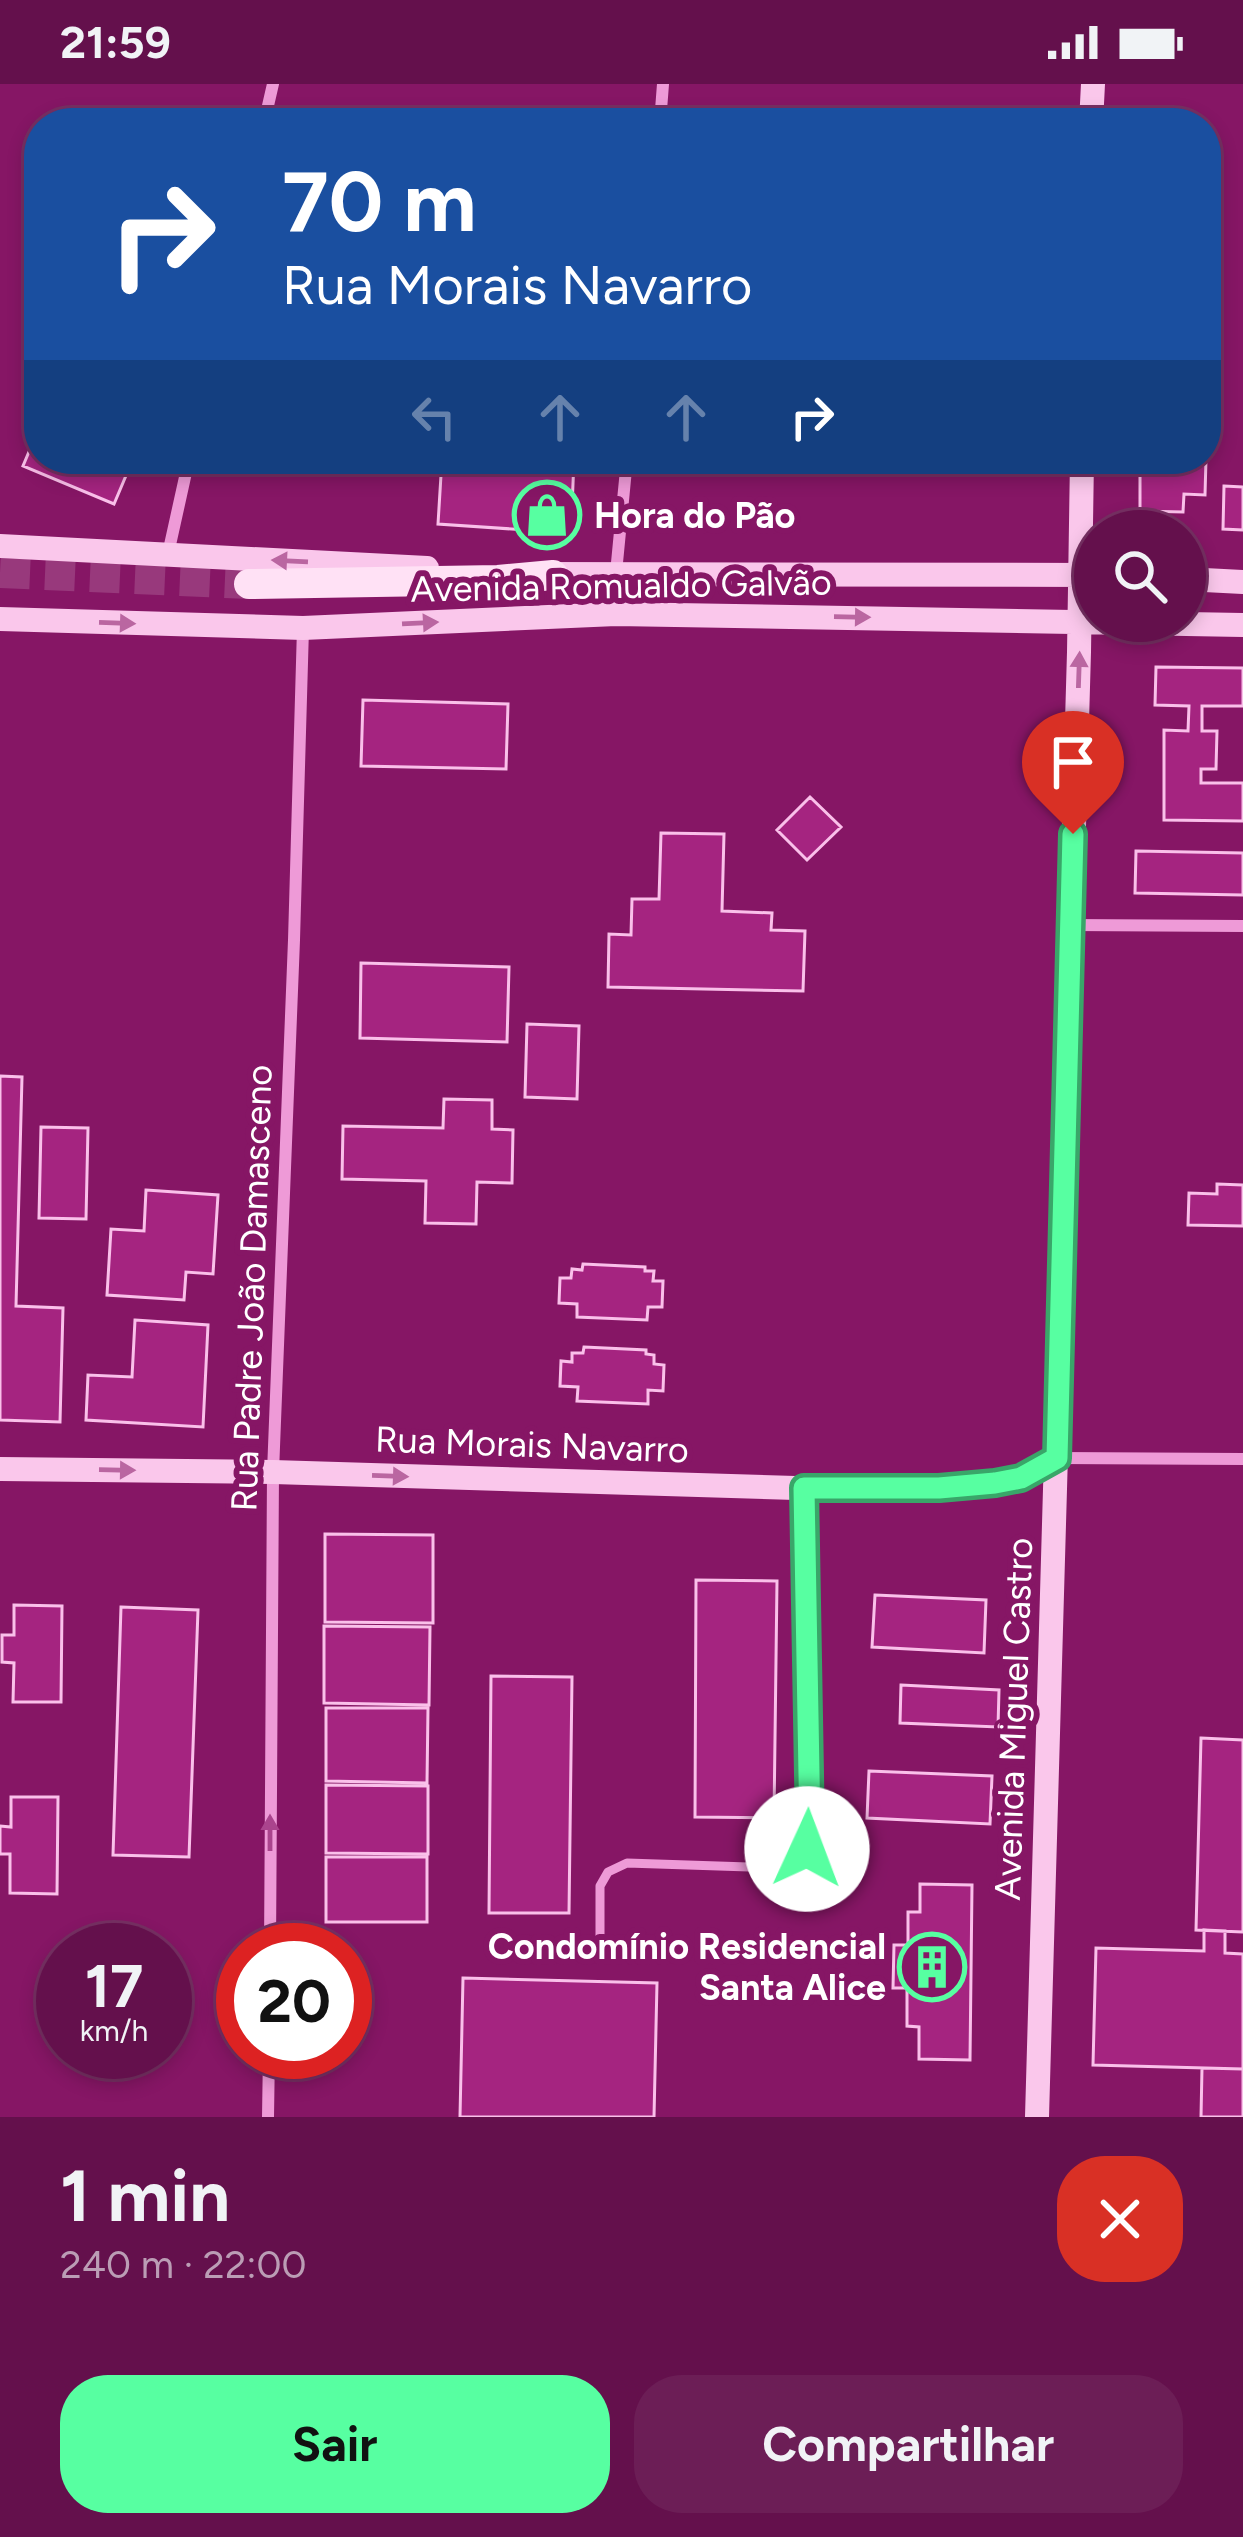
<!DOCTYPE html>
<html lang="pt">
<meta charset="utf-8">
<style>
:root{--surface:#64104c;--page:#6c1e56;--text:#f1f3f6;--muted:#bb9db5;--line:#783064;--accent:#57ffa1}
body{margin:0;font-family:Figtree,sans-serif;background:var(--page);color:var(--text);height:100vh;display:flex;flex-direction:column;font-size:45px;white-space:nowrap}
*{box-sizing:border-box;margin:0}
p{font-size:39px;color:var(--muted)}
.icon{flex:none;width:66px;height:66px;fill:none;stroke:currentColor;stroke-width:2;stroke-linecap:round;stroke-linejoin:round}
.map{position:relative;height:2033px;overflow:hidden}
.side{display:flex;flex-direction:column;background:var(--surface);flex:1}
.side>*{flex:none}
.top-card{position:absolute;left:24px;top:24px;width:1197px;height:366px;border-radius:48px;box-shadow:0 6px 18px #0003,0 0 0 3px var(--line);background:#1a4fa0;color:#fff;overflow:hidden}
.controls{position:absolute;left:1074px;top:426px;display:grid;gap:24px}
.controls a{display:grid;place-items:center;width:132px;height:132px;border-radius:50%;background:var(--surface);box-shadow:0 6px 18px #0003,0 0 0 3px var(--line);font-size:60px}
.speed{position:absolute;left:36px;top:1839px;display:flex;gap:24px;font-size:60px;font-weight:700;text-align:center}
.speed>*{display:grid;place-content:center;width:156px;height:156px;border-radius:50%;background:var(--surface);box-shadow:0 6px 18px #0003,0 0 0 3px var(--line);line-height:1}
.speed small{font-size:30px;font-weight:400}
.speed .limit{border:18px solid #d22;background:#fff;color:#111}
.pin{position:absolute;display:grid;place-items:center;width:102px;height:102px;color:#fff;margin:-123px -51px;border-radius:50% 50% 50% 0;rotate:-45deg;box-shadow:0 0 12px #0007}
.pin .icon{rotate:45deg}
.me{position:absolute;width:132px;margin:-66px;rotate:2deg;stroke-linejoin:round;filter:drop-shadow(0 0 9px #0008)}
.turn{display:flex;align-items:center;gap:42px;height:252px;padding:0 60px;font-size:54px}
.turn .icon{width:156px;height:156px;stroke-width:2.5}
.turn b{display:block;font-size:84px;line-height:102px}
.lanes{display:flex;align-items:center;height:114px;padding:0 60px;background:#0003;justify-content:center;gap:60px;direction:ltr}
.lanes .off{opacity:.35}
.round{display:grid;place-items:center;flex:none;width:126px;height:126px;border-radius:48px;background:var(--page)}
.summary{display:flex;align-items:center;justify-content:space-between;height:204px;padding:0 60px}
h1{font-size:72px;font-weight:700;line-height:90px}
.cta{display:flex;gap:24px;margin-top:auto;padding:24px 60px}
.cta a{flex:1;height:138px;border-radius:48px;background:var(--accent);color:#111;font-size:48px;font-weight:700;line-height:138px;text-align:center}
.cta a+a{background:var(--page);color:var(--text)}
.status{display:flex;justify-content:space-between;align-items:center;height:84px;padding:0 60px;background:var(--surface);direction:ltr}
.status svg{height:33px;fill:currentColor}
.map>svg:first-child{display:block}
.building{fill:#a52480;stroke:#fac0ea;stroke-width:3}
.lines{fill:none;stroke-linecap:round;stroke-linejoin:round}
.primary-tunnel{stroke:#98397c;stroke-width:30;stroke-dasharray:30 15;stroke-linecap:butt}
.lane{stroke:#ee9ad7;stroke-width:9}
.street{stroke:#ee9ad7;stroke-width:12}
.secondary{stroke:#fac7eb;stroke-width:24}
.primary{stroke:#ffe1f5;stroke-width:30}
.oneway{fill:#ba66a1}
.oneway2{fill:#aa448d}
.route-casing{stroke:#39a669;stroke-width:30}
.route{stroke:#57ffa1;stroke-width:21}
.labels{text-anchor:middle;stroke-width:12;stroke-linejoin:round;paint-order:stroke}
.poi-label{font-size:36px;font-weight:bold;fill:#fff;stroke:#861665;text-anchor:start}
.street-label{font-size:36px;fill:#fff;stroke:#861665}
</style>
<div class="status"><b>21:59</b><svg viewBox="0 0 49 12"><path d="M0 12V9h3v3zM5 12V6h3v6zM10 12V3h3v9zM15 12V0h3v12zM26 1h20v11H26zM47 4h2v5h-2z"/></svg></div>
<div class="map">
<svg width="1243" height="2033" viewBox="0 0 1243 2033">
<rect width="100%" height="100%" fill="#861665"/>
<path class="building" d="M 39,344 L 39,375 L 133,375 L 114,420 L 23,382 Z
M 442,375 L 574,375 L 571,449 L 438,440 Z
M 1140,375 L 1206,375 L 1205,411 L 1184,410 L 1183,428 L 1140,427 Z
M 1224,402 L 1243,403 L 1243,446 L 1223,445 Z
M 1156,583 L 1243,584 L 1243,622 L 1202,622 L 1202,647 L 1217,647 L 1216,685 L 1201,685 L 1201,699 L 1243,699 L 1243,737 L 1164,736 L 1164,646 L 1188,647 L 1189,622 L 1155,621 Z
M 363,616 L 508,620 L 506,685 L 361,682 Z
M 810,713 L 841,743 L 807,776 L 777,746 Z
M 661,749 L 724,750 L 722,827 L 772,829 L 771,846 L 805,847 L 803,907 L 608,903 L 609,850 L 631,851 L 632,815 L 659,815 Z
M 1136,767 L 1243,769 L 1243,811 L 1135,809 Z
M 361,879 L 509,883 L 507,958 L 360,954 Z
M 527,940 L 579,942 L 577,1015 L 525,1013 Z
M 0,992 L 22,993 L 16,1222 L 63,1224 L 60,1338 L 0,1336 Z
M 444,1015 L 492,1016 L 492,1045 L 513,1046 L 512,1099 L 477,1098 L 476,1140 L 425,1139 L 426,1097 L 342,1095 L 343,1042 L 443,1044 Z
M 41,1043 L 88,1044 L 86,1135 L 39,1134 Z
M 1217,1100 L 1243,1101 L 1243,1142 L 1188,1141 L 1189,1109 L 1217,1110 Z
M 146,1106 L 218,1111 L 213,1190 L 186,1188 L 184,1216 L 107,1211 L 111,1145 L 144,1147 Z
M 583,1180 L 645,1183 L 645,1187 L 654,1187 L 653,1197 L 663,1197 L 662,1223 L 648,1223 L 647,1236 L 577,1233 L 577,1220 L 559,1219 L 560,1194 L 571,1194 L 572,1185 L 582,1186 Z
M 135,1236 L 208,1241 L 203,1343 L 86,1336 L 88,1291 L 132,1293 Z
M 584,1263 L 646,1266 L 646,1270 L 654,1271 L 654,1280 L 664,1281 L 663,1307 L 648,1306 L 648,1320 L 577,1317 L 578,1303 L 560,1302 L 561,1277 L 572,1278 L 572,1269 L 583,1269 Z
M 325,1450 L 433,1451 L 433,1539 L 325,1538 Z
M 696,1496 L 777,1497 L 774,1734 L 695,1733 Z
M 875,1511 L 986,1516 L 984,1569 L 872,1563 Z
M 14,1521 L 62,1522 L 61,1618 L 13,1618 L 14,1579 L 2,1578 L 2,1551 L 14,1551 Z
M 121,1523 L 198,1526 L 189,1773 L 113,1771 Z
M 324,1542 L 430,1543 L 429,1621 L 324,1619 Z
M 491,1592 L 572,1593 L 569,1829 L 489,1829 Z
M 901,1601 L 999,1606 L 998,1643 L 900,1639 Z
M 326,1624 L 428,1624 L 427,1699 L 326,1697 Z
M 1201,1654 L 1243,1656 L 1243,1848 L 1196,1846 Z
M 869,1687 L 992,1692 L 990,1740 L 867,1734 Z
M 326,1701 L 428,1702 L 428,1770 L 326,1769 Z
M 11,1713 L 58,1713 L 57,1810 L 10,1809 L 10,1770 L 0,1770 L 0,1742 L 11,1743 Z
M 326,1773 L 427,1773 L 427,1838 L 326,1838 Z
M 920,1800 L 972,1801 L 970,1976 L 919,1975 L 919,1943 L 907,1942 L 907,1904 L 893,1904 L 894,1861 L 908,1861 L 908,1828 L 920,1828 Z
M 1204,1846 L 1225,1847 L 1225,1869 L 1243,1870 L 1243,1985 L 1093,1981 L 1096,1864 L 1204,1867 Z
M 463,1894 L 657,1899 L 654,2033 L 460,2033 Z
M 1202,1984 L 1243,1985 L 1243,2033 L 1201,2033 Z"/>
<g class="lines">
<path class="primary-tunnel" d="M 0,489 L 249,500"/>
<path class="lane" d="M 600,1852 L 600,1802 L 608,1788 L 627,1779 L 780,1784 C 799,1775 806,1768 810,1747 L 804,1409"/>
<path class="street" d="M 264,39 L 273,0
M 660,39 L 663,0
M 168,470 L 189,375
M 616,529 L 616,489 L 627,375
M 1070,841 L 1243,842
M 1057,1374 L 1243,1375
M 270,1866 L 273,1388 L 294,856 L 303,544
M 268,2033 L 269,1968"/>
<path class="secondary" d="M 1091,39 L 1093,0
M 0,462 L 427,484
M 539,490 L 1093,491
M 1185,495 L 1243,498
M 0,535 L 303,544 L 616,530 L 1243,541
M 0,1385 L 273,1388 L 863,1406 L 995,1399 L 1021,1394 L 1057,1374
M 1037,2033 L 1079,568 L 1082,375"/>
<path class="primary" d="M 249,500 L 498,496 L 553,491"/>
</g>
<defs><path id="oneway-solid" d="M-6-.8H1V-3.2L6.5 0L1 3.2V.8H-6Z" transform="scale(3)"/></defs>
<g class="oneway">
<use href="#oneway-solid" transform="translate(290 477) rotate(-177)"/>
<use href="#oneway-solid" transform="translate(852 533) rotate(1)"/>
<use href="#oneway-solid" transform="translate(117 539) rotate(2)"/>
<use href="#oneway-solid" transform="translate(420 539) rotate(-3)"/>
<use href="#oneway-solid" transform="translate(1079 586) rotate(-88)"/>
<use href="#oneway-solid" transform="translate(117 1386) rotate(1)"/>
<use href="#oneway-solid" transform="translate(390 1392) rotate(2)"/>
</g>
<use class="oneway2" href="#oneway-solid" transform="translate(270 1749) rotate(-90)"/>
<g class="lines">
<defs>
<path id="route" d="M 807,1765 L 810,1747 L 804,1404 L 939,1404 L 995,1399 L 1021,1394 L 1057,1374 L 1073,750"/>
</defs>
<use href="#route" class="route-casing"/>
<use href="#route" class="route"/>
</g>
<defs>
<symbol id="shop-ring" viewBox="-11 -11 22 22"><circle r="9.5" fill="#861665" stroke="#57ffa1" stroke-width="1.5"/><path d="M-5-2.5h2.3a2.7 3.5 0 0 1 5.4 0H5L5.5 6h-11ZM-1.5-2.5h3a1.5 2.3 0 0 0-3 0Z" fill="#57ffa1"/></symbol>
<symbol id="building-ring" viewBox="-11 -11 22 22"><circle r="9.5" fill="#861665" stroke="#57ffa1" stroke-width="1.5"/><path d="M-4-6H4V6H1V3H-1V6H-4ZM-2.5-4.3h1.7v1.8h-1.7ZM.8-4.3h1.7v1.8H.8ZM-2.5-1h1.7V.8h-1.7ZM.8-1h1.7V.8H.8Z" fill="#57ffa1"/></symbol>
</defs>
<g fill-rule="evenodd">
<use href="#shop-ring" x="509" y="393" width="76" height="76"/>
<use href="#building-ring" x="894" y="1845" width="76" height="76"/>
</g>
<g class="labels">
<g class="poi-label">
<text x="594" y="444">Hora do Pão</text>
<text x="886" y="1875" text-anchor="end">Condomínio Residencial<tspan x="886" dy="41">Santa Alice</tspan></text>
</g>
<g class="street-label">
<text transform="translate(621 501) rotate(-1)" y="13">Avenida Romualdo Galvão</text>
<text transform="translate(251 1204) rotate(-88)" y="13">Rua Padre João Damasceno</text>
<text transform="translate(532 1360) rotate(2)" y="13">Rua Morais Navarro</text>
<text transform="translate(1013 1635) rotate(-88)" y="13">Avenida Miguel Castro</text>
</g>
</g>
</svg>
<div class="controls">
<a><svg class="icon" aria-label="search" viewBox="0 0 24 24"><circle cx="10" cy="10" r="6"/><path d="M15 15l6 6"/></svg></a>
</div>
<div class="speed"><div>17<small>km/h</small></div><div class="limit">20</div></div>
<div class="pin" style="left:1073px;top:750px;background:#d93025"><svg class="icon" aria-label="arrive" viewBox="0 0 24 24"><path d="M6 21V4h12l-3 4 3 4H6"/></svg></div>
<svg class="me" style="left:807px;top:1765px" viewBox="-20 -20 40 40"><circle r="19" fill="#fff"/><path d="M0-13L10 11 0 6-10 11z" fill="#57ffa1"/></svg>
<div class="top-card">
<div class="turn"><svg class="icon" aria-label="right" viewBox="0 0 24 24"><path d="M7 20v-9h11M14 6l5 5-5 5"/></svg><div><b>70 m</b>Rua Morais Navarro</div></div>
<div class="lanes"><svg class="icon off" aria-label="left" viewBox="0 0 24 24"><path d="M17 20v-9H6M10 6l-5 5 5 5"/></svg><svg class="icon off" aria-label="ahead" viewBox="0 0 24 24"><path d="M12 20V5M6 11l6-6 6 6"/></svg><svg class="icon off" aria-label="ahead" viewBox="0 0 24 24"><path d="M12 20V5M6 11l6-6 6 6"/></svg><svg class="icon" aria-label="right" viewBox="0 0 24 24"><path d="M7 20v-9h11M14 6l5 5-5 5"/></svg></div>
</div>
</div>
<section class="side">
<div class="summary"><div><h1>1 min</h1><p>240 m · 22:00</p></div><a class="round" style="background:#d93025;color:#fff"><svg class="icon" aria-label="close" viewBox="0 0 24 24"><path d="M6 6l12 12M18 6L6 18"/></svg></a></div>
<div class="cta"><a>Sair</a><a>Compartilhar</a></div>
</section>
